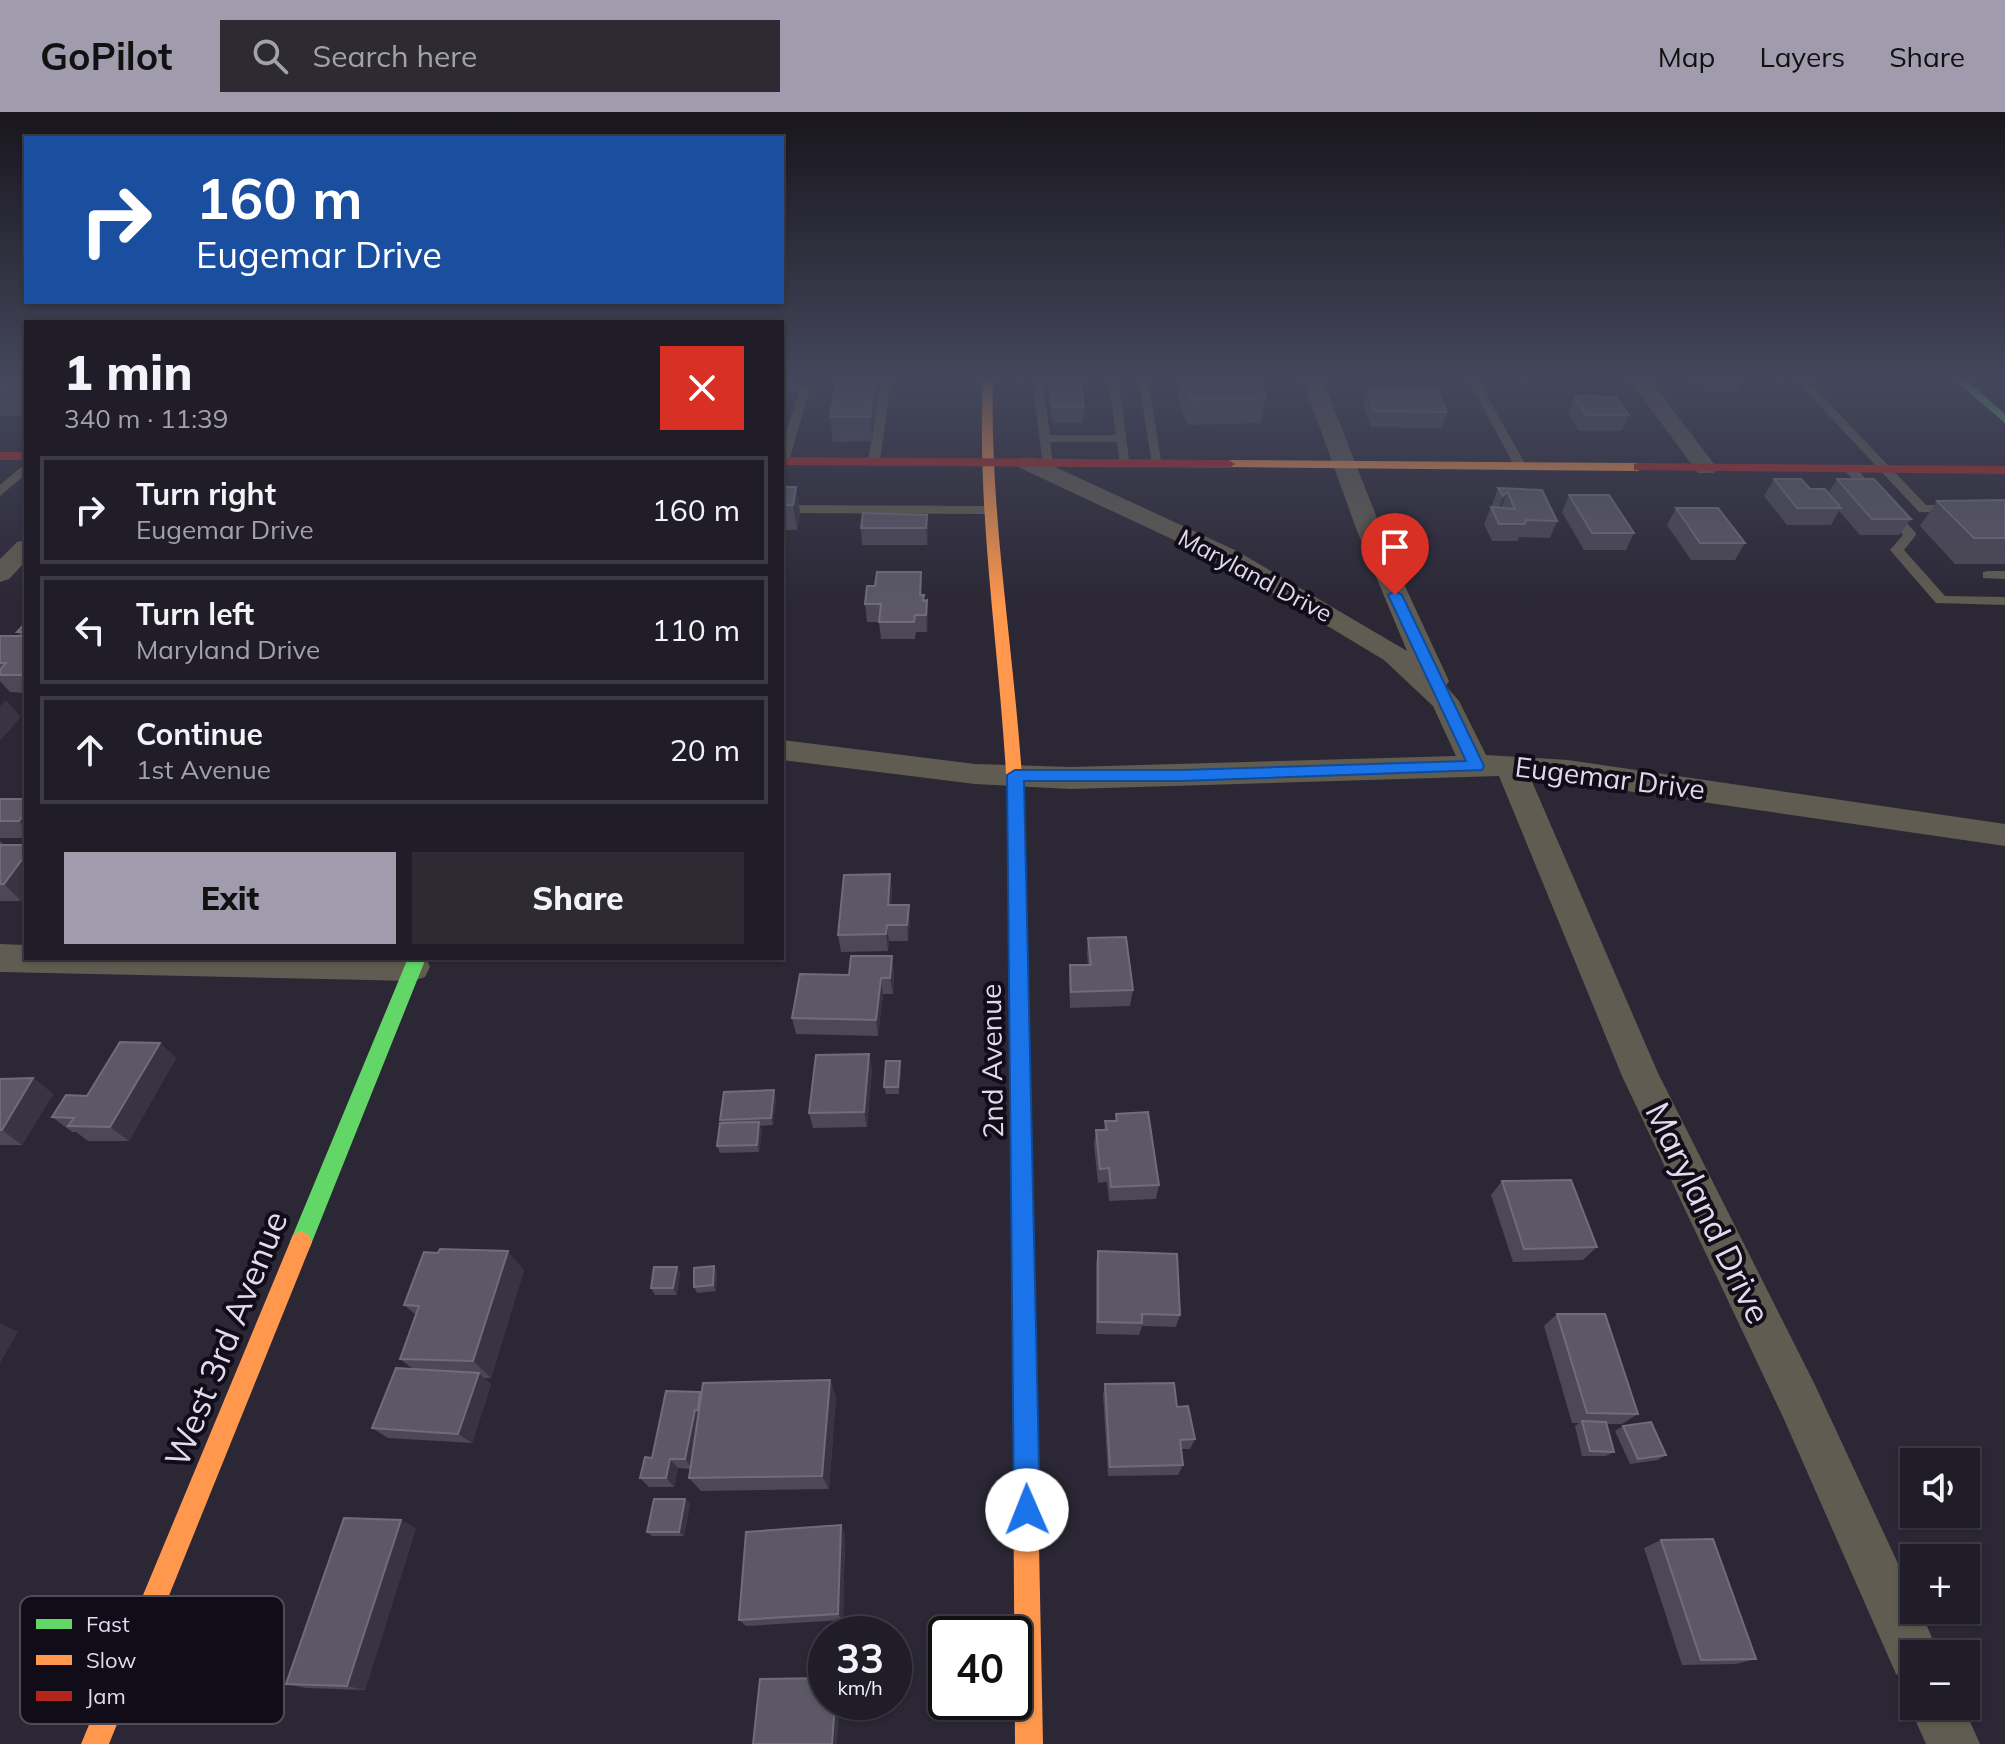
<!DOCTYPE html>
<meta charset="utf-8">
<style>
:root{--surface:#201d28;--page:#2d2a34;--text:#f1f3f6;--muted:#a2a2a8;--line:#3d3b45;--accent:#a09cad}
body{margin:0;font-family:Mulish,sans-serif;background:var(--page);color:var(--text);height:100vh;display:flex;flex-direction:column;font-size:30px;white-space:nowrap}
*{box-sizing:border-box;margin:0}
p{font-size:26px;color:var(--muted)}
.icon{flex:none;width:44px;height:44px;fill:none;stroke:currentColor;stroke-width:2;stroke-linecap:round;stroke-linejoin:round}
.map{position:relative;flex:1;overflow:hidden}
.drawer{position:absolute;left:24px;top:208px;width:760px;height:640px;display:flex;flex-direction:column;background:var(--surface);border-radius:0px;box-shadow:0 2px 6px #0004,0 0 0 2px var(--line)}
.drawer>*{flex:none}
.top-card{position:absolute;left:24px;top:24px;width:760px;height:168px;border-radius:0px;box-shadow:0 2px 6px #0004,0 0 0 2px var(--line);background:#1a4fa0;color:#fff;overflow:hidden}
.controls{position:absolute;left:1900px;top:1336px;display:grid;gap:16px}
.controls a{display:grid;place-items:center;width:80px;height:80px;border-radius:0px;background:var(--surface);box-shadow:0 2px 6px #0004,0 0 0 2px var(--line);font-size:40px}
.speed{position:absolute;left:808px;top:1504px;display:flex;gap:16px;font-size:40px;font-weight:700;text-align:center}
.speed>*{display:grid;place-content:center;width:104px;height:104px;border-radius:50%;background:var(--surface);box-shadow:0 2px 6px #0004,0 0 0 2px var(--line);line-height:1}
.speed small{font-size:20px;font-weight:400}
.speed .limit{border:4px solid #111;border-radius:12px;background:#fff;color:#111}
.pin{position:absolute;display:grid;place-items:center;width:68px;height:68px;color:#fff;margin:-82px -34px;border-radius:50% 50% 50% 0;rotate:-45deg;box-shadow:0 0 8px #0007}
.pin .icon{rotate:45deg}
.me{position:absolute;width:88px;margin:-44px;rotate:359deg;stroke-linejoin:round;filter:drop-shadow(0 0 6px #0008)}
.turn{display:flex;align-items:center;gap:28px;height:168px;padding:0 40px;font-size:36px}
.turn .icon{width:104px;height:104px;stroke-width:2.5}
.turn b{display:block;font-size:56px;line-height:68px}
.round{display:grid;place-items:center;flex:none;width:84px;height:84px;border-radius:0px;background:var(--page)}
.head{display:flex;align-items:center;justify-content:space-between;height:136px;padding:0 40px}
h1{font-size:48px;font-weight:800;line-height:60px}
.primary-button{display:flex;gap:16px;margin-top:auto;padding:16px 40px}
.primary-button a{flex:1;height:92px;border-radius:0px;background:var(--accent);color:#111;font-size:32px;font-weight:800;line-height:92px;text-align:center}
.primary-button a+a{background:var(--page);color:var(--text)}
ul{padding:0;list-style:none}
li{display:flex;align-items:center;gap:24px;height:108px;margin:0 16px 12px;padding:0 24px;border:4px solid var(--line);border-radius:0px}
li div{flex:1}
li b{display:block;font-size:30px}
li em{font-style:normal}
header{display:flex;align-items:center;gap:48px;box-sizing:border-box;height:112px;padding:0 40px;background:var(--accent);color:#111}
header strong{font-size:38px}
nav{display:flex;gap:44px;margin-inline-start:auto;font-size:28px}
.search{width:560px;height:72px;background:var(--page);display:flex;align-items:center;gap:20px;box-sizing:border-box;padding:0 28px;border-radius:0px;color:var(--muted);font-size:30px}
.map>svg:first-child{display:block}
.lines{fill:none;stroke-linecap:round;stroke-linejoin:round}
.lane{fill:#615c51;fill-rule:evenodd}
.street{fill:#615c51;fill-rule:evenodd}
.fast{fill:#63d668;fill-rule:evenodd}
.slow{fill:#ff974d;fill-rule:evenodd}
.jam{fill:#b3261e;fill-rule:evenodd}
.wall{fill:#4c4855}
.shaded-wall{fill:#383442}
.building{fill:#5c5866;stroke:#706c7b;stroke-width:2}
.route{fill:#1a73e8;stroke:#114b97;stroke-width:2}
.labels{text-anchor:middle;stroke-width:8;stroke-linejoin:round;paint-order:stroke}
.far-street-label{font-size:24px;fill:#dfdbed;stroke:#100d18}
.street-label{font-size:28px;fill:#dfdbed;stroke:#100d18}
.near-street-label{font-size:34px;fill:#dfdbed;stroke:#100d18}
.key{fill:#100d18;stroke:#4e4b58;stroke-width:2}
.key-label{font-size:22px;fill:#dfdbed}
</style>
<header>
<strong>GoPilot</strong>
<div class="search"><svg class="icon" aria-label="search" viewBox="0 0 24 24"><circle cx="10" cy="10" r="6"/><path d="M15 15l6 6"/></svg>Search here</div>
<nav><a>Map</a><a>Layers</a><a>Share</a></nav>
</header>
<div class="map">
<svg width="2005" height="1632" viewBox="0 0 2005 1632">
<rect width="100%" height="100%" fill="#2b2735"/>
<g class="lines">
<path class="lane" d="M 881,266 L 891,266 L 880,350 L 874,354 L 868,350 Z
M 1032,266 L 1042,266 L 1050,323 L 1116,323 L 1108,266 L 1118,266 L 1130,355 L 1120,352 L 1117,330 L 1050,330 L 1053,351 L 1043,354 Z
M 1138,266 L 1148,266 L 1162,355 L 1152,352 Z
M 1467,266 L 1477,266 L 1527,355 L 1525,358 L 1515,355 Z
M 1794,266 L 1805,266 L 1926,393 L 2005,393 L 2005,401 L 1919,400 Z
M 782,273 L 805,274 L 810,277 L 789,349 L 783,353 L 782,333 L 799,280 L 782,279 Z
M 26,351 L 26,362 L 0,384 L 0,373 Z
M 1846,354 L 1854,354 L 1915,420 L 1916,423 L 1904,438 L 1945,484 L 2005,485 L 2005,493 L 1936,491 L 1890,438 L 1903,423 L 1846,360 Z
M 782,393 L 990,394 L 996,398 L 990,402 L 782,401 Z
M 1988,459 L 2005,459 L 2005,467 L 1983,466 L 1983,460 Z"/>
<path class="street" d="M 1302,266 L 1322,266 L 1397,457 L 1449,569 L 1446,574 L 1459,589 L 1486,643 L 1568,648 L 2005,712 L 2005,734 L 1530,665 L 1658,961 L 1815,1273 L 1914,1486 L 1914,1498 L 1920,1498 L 1939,1542 L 1914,1542 L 1914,1570 L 1896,1562 L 1783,1305 L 1622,964 L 1499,664 L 1071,677 L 975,672 L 782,648 L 782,628 L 975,652 L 1071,655 L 1456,644 L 1433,594 L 1384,548 L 1219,449 L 1020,356 L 1017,351 L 1020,346 L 1036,346 L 1237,439 L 1407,539 L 1357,419 Z
M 1628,266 L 1649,266 L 1717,356 L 1714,361 L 1698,361 Z
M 26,428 L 26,449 L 9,467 L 0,470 L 0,447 L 17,430 Z
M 0,832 L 26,833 L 26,846 L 426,846 L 430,855 L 425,865 L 413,869 L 0,860 Z
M 1914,1583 L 1914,1594 L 1963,1594 L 1980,1632 L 1926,1632 L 1909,1594 Z"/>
<path class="fast" d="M 1952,266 L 1964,266 L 2005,302 L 2005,311 Z
M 1016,697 L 1024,703 L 1031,1035 L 1028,1042 L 1021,1044 L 1014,1042 L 1011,1035 L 1008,703 Z
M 408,846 L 426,846 L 312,1130 L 309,1137 L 301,1141 L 293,1137 L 290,1130 Z"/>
<path class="slow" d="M 983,266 L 993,266 C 989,413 1018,557 1024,703 L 1016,709 L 1008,703 C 1003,557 976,413 983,266 Z
M 1229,348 L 1638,351 L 1644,355 L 1638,359 L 1225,355 L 1223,352 Z
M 1021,1026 L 1028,1028 L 1031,1035 L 1043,1632 L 1015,1632 L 1011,1035 L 1014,1028 Z
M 301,1119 L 309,1123 L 312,1130 L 109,1632 L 81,1632 L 290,1130 L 293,1123 Z"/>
<path class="jam" d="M 0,340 L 26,340 L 26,348 L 0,348 Z
M 782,345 L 1229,348 L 1235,352 L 1229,356 L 782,353 Z
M 1638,351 L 2005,354 L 2005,362 L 1634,358 L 1634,352 Z"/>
</g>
<path class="wall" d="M 0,266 L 26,266 L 26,304 L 0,304 Z
M 881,266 L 872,329 L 833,330 L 830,305 Z
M 1047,266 L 1080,266 L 1084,295 L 1083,311 L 1052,311 Z
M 1180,266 L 1258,266 L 1266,286 L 1261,311 L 1187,313 L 1178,284 Z
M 1350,266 L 1391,266 L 1391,268 L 1351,268 Z
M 1692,266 L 1745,266 L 1738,280 L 1704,279 Z
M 1367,277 L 1447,300 L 1442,316 L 1371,315 L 1363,293 Z
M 1574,284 L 1629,303 L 1621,319 L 1579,319 L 1568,301 Z
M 1774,367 L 1810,377 L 1828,381 L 1837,367 L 1911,407 L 1899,423 L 1860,423 L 1839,399 L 1831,413 L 1787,413 L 1764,384 Z
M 782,375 L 796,375 L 800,400 L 797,418 L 782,418 Z
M 1498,376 L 1557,409 L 1550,426 L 1519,425 L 1518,429 L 1492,429 L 1484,412 L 1491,395 L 1494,396 L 1492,393 Z
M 1569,383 L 1634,421 L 1626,438 L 1584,438 L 1562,400 Z
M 2005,388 L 2005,452 L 1955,452 L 1920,414 L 1937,389 Z
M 1676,396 L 1745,431 L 1735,448 L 1691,448 L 1667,413 Z
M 927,403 L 928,420 L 927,433 L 862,433 L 861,416 Z
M 921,460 L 922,483 L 924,489 L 927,488 L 928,505 L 927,520 L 916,520 L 915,527 L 881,527 L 879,510 L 867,510 L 865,492 L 875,474 Z
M 26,510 L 26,581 L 10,580 L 0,569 L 0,524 L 21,524 L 17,520 Z
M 0,687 L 26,687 L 26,726 L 0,726 Z
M 0,729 L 4,733 L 26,733 L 26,782 L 21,789 L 0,789 Z
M 890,762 L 892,779 L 891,793 L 910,810 L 908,829 L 889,829 L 888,839 L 841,840 L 838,823 Z
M 1088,826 L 1133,878 L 1130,894 L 1070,896 L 1069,869 L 1070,853 L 1088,853 L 1087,842 Z
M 892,844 L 894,860 L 893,882 L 883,882 L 878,924 L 796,922 L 792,906 Z
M 160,931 L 176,946 L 129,1029 L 88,1029 L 76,1020 L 72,1020 L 52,1005 L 87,984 Z
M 869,942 L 872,958 L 867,1015 L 813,1016 L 809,1001 Z
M 900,949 L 901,957 L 899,982 L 886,982 L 884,975 Z
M 33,966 L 53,982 L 22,1033 L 0,1033 L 0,967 Z
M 776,986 L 773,1013 L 760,1014 L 762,1018 L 759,1040 L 720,1041 L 717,1034 L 722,1011 L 720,1008 Z
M 1116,1002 L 1159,1073 L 1156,1087 L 1109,1089 L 1107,1070 L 1098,1071 L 1094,1033 L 1096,1018 L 1104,1018 L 1105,1009 L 1115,1009 Z
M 1502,1069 L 1597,1135 L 1583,1148 L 1513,1150 L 1491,1083 Z
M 1098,1139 L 1180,1203 L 1176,1215 L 1142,1214 L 1139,1223 L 1096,1222 L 1096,1152 Z
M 677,1155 L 680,1161 L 677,1183 L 655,1183 L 651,1176 Z
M 524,1158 L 491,1266 L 484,1266 L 491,1272 L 472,1331 L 388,1326 L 372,1316 L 413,1257 L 400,1247 L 416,1203 L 404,1193 Z
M 717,1160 L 716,1179 L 697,1181 L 694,1175 Z
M 1557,1202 L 1638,1302 L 1622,1312 L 1606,1312 L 1614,1340 L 1606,1344 L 1582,1344 L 1575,1314 L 1579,1311 L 1572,1311 L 1544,1214 Z
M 830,1268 L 836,1285 L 829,1377 L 701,1379 L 689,1366 L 690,1357 L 678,1356 L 674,1375 L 649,1375 L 640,1366 L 652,1346 L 700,1280 L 702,1282 Z
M 1105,1272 L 1177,1295 L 1195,1327 L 1190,1337 L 1181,1337 L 1183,1353 L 1178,1363 L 1108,1364 L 1103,1283 Z
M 1623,1314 L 1666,1343 L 1658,1348 L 1630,1352 L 1615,1319 Z
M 685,1387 L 690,1392 L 684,1424 L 652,1424 L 647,1420 Z
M 416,1416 L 365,1578 L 306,1576 L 286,1572 Z
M 845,1421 L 843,1508 L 746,1514 L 739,1508 Z
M 1661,1428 L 1756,1547 L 1736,1552 L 1682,1553 L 1644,1436 Z"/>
<path class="shaded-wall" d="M 875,266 L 881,266 L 872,329 L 870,305 Z
M 796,375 L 800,400 L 797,418 L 793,393 Z
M 1508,380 L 1501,397 L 1497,401 L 1503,384 Z
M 927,403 L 928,420 L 927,433 L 926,416 Z
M 921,460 L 922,477 L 921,501 L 920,483 Z
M 927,488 L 928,505 L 927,520 L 926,503 Z
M 6,588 L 21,605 L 0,629 L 0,594 Z
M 26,700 L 26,716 L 19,709 Z
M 26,742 L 26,782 L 21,789 L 4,772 Z
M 890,762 L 892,779 L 890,809 L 888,793 Z
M 909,793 L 910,810 L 908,829 L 907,813 Z
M 887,813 L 889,829 L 888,839 L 886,822 Z
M 892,844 L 894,860 L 893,882 L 890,866 Z
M 881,866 L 883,882 L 878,924 L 876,908 Z
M 160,931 L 176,946 L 129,1029 L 110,1015 Z
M 869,942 L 872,958 L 867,1015 L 864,1000 Z
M 900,949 L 901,957 L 899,982 L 898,975 Z
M 33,966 L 53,982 L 22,1033 L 2,1018 Z
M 774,978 L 776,986 L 773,1013 L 771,1006 Z
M 759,1010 L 762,1018 L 759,1040 L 757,1033 Z
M 508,1139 L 524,1158 L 491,1266 L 473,1249 Z
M 714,1154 L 717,1160 L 716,1179 L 713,1173 Z
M 677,1155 L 680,1161 L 677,1183 L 673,1176 Z
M 0,1211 L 18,1220 L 0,1251 Z
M 479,1261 L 491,1272 L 472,1331 L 458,1322 Z
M 830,1268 L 836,1285 L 829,1377 L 822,1364 Z
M 695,1298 L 702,1308 L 693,1357 L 685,1347 Z
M 670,1347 L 678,1356 L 674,1375 L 666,1366 Z
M 685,1387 L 690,1392 L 684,1424 L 679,1420 Z
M 401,1408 L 416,1416 L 365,1578 L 347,1574 Z
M 841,1413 L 845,1421 L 843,1508 L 838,1502 Z
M 835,1590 L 840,1590 L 837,1632 L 832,1632 Z"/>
<path class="building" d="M 0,266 L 26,266 L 26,280 L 0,280 Z
M 837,266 L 875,266 L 870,305 L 830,305 Z
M 1050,266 L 1080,266 L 1084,295 L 1053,295 Z
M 1183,266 L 1258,266 L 1266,286 L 1190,288 Z
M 1367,277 L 1437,278 L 1447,300 L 1375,299 Z
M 1574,284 L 1616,285 L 1629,303 L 1586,303 Z
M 1774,367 L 1801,367 L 1810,377 L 1825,377 L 1841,396 L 1797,396 Z
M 1837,367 L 1874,367 L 1911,407 L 1872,407 Z
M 782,375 L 796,375 L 793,393 L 782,393 Z
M 1498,376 L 1542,378 L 1557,409 L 1526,408 L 1525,412 L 1499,412 L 1491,395 L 1515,397 L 1508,380 L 1503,384 Z
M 1569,383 L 1609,383 L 1634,421 L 1592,421 Z
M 2005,388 L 2005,426 L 1974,426 L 1937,389 Z
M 1676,396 L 1718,396 L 1745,431 L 1700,431 Z
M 863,401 L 927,403 L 926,416 L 861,416 Z
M 877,460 L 921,460 L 920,483 L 924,483 L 923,489 L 927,488 L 926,503 L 915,503 L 914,510 L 879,510 L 881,492 L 865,492 L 867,474 L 875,474 Z
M 26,510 L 26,520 L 17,520 Z
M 0,524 L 26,524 L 26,563 L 0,563 L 0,558 L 6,551 L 0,551 Z
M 0,687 L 26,687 L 26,700 L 19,709 L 0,709 Z
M 0,733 L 26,733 L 26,742 L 4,772 L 0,772 Z
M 890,762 L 888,793 L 909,793 L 907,813 L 887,813 L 886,822 L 838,823 L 844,763 Z
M 1126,825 L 1133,878 L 1071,880 L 1070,853 L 1091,853 L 1088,826 Z
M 851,844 L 892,844 L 890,866 L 881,866 L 876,908 L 792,906 L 800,862 L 849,863 Z
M 120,930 L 160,931 L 110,1015 L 68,1014 L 74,1006 L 52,1005 L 66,983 L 87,984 Z
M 869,942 L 864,1000 L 809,1001 L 816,943 Z
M 886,949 L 900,949 L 898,975 L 884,975 Z
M 33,966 L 2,1018 L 0,1018 L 0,967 Z
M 774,978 L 771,1006 L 720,1008 L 724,980 Z
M 1148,1000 L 1159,1073 L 1111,1075 L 1109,1056 L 1100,1057 L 1096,1018 L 1107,1018 L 1105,1009 L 1117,1009 L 1116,1002 Z
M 759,1010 L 757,1033 L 717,1034 L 720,1011 Z
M 1571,1068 L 1597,1135 L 1524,1137 L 1502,1069 Z
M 440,1137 L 508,1139 L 473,1249 L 400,1247 L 419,1194 L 404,1193 L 424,1140 L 438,1141 Z
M 1098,1139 L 1177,1142 L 1180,1203 L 1142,1202 L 1142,1211 L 1098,1210 Z
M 714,1154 L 713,1173 L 694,1175 L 694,1156 Z
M 654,1155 L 677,1155 L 673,1176 L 651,1176 Z
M 1557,1202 L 1605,1202 L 1638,1302 L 1587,1301 Z
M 396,1256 L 479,1261 L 458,1322 L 372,1316 Z
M 830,1268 L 822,1364 L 689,1366 L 703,1271 Z
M 1174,1271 L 1177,1295 L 1188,1294 L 1195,1327 L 1180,1328 L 1183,1353 L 1110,1355 L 1105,1272 Z
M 666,1279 L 700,1280 L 698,1298 L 695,1298 L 685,1347 L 670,1347 L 666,1366 L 640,1366 L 645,1345 L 652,1346 Z
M 1582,1309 L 1606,1310 L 1614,1340 L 1590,1339 Z
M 1651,1310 L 1666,1343 L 1638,1347 L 1623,1314 Z
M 654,1387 L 685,1387 L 679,1420 L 647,1420 Z
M 344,1406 L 401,1408 L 347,1574 L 286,1572 Z
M 841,1413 L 838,1502 L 739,1508 L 746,1420 Z
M 1713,1427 L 1756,1547 L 1701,1548 L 1661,1428 Z
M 826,1566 L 826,1590 L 835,1590 L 832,1632 L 753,1632 L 760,1567 Z"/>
<linearGradient id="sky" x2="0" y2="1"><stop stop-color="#18151d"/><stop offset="0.54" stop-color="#44475c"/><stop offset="1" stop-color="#44475c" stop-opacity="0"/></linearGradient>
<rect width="2005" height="494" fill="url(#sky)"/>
<path class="route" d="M 1395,479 L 1402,483 L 1484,654 L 1482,658 L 1182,669 L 1024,669 L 1040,1398 L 1036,1408 L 1027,1411 L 1018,1408 L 1014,1398 L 1007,663 L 1015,658 L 1182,658 L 1466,649 L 1388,483 Z"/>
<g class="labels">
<g class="far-street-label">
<text transform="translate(1255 464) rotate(28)" y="8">Maryland Drive</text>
</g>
<g class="street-label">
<text transform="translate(1610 666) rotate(7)" y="10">Eugemar Drive</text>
<text transform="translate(992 949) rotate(-91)" y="10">2nd Avenue</text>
</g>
<g class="near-street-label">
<text transform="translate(1708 1101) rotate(64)" y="12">Maryland Drive</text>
<text transform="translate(226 1227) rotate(-68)" y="12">West 3rd Avenue</text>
</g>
</g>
<rect x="20" y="1484" width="264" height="128" rx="12" class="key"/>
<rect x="36" y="1507" width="36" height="10" fill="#63d668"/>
<rect x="36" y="1543" width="36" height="10" fill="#ff974d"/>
<rect x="36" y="1579" width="36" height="10" fill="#b3261e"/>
<g class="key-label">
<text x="86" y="1520">Fast</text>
<text x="86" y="1556">Slow</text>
<text x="86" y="1592">Jam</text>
</g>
</svg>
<div class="controls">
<a><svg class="icon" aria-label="sound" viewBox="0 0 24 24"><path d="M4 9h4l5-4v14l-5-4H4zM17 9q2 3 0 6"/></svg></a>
<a>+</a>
<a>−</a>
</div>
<div class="speed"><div>33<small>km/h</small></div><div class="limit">40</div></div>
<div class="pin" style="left:1395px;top:483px;background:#d93025"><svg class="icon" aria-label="arrive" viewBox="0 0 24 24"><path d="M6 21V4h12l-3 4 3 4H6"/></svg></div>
<svg class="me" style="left:1027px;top:1398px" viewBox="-20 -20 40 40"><circle r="19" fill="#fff"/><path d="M0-13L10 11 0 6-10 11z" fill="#1a73e8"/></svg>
<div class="top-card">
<div class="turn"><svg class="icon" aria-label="right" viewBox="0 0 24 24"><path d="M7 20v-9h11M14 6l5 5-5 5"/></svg><div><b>160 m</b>Eugemar Drive</div></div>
</div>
<section class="drawer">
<div class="head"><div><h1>1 min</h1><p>340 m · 11:39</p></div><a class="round" style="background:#d93025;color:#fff"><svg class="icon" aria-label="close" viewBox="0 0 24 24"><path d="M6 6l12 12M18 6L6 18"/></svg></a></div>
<ul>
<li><svg class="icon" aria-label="right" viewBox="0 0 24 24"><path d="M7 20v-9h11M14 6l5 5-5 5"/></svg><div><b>Turn right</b><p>Eugemar Drive</p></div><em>160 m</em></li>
<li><svg class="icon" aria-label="left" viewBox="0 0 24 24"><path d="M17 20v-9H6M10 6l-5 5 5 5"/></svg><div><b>Turn left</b><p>Maryland Drive</p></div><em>110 m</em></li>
<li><svg class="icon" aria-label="ahead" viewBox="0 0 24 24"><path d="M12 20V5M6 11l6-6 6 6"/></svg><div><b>Continue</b><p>1st Avenue</p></div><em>20 m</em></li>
</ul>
<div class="primary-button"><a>Exit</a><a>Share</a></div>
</section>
</div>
